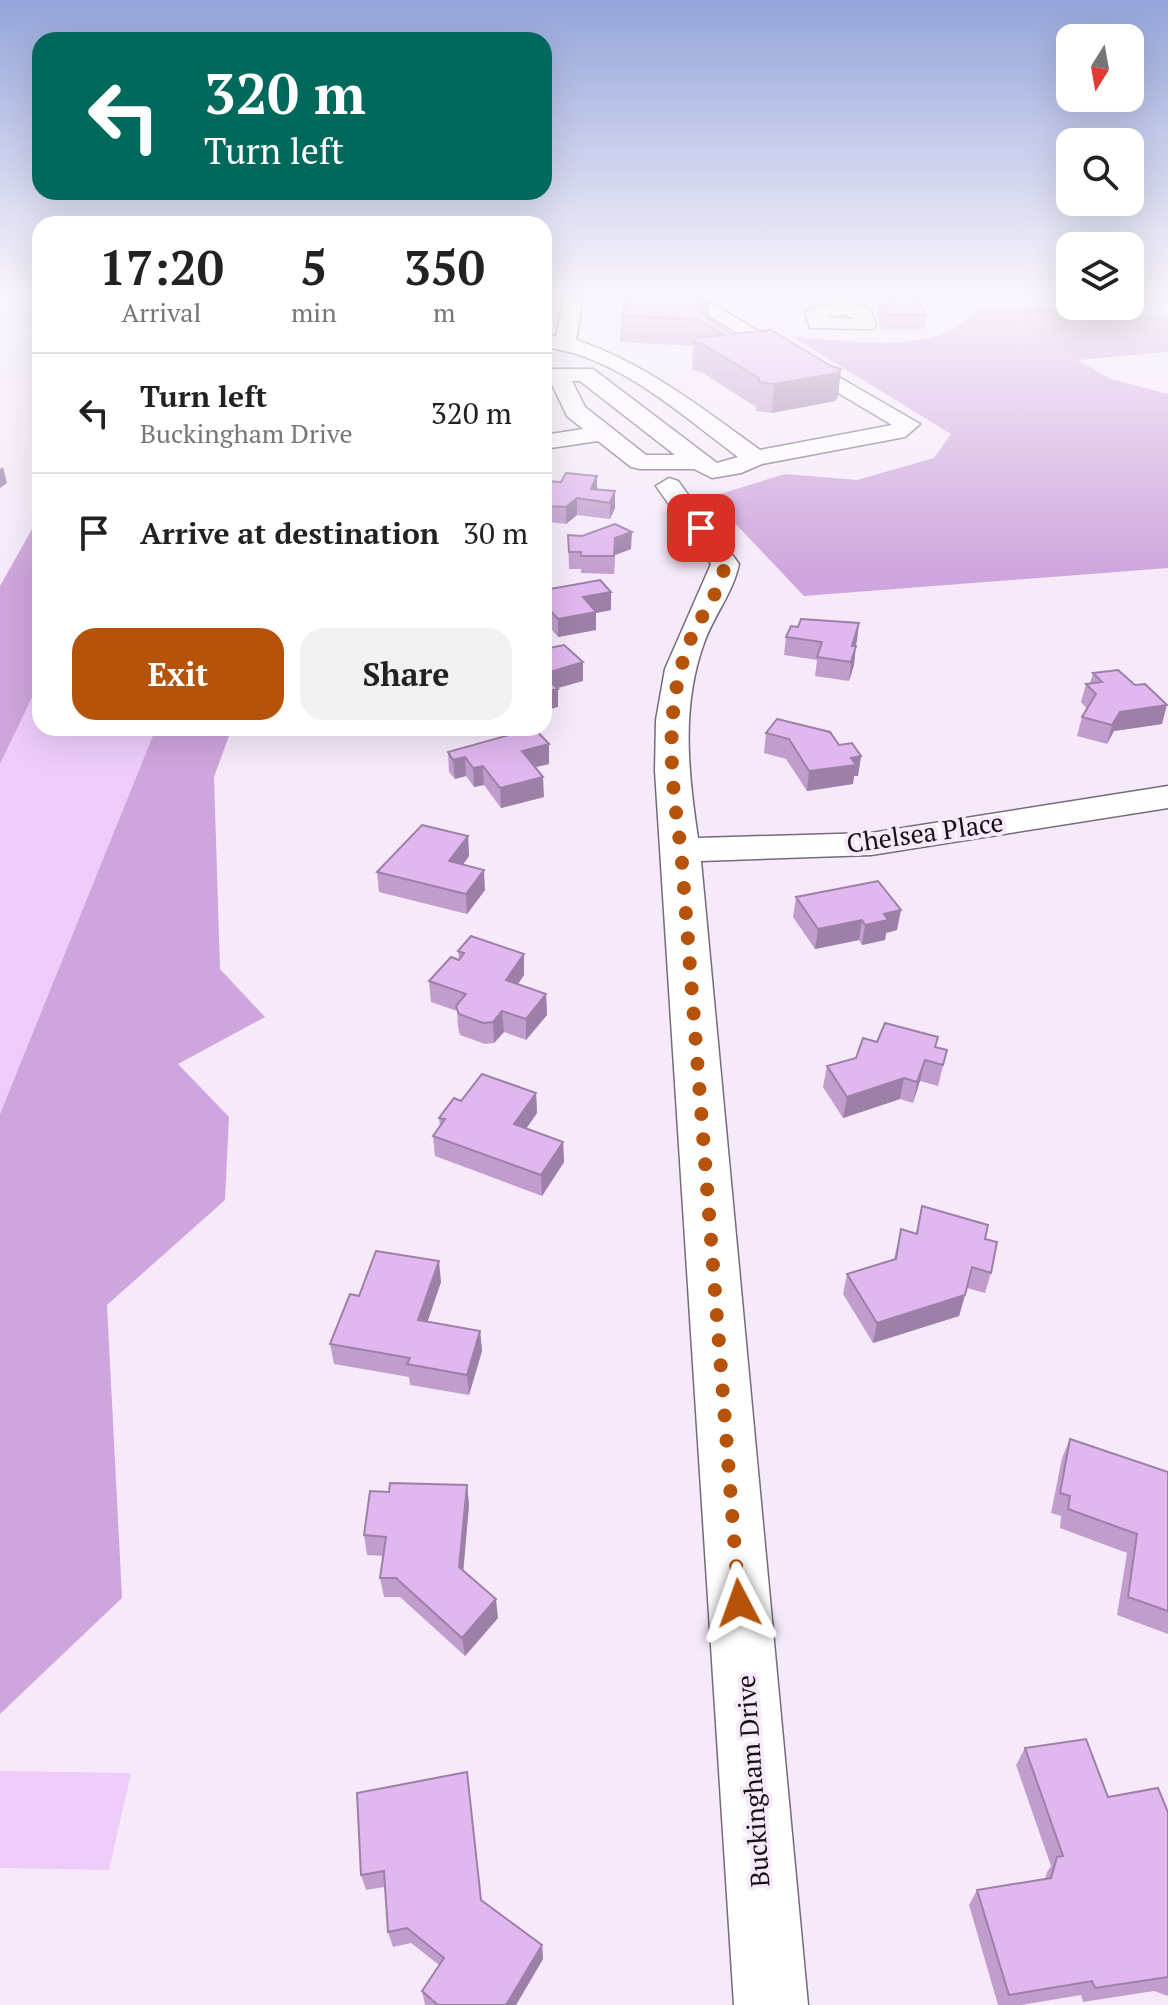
<!DOCTYPE html>
<style>
:root{--surface:#fff;--page:#f2f2f2;--text:#222;--muted:#767676;--line:#e0e0e0;--accent:#b45309}
body{margin:0;font-family:"PT Serif",serif;background:var(--page);color:var(--text);height:100vh;display:flex;flex-direction:column;font-size:30px;white-space:nowrap}
*{box-sizing:border-box;margin:0}
p{font-size:26px;color:var(--muted)}
.icon{flex:none;width:44px;height:44px;fill:none;stroke:currentColor;stroke-width:2;stroke-linecap:round;stroke-linejoin:round}
.map{position:relative;flex:1;overflow:hidden}
.side{position:absolute;left:32px;top:216px;width:520px;height:520px;display:flex;flex-direction:column;background:var(--surface);border-radius:24px;box-shadow:0 8px 32px #0002}
.side>*{flex:none}
.top-card{position:absolute;left:32px;top:32px;width:520px;height:168px;border-radius:24px;box-shadow:0 8px 32px #0002;background:#00695c;color:#fff;overflow:hidden}
.needle{width:52px;rotate:191deg}
.tools{position:absolute;left:1056px;top:24px;display:grid;gap:16px}
.tools a{display:grid;place-items:center;width:88px;height:88px;border-radius:16px;background:var(--surface);box-shadow:0 8px 32px #0002;font-size:40px}
.pin{position:absolute;display:grid;place-items:center;width:68px;height:68px;color:#fff;margin:-34px;border-radius:16px;box-shadow:0 4px 12px #0006}
.me{position:absolute;width:88px;margin:-44px;rotate:356deg;stroke-linejoin:round;filter:drop-shadow(0 0 6px #0008)}
.turn{display:flex;align-items:center;gap:28px;height:168px;padding:0 40px;font-size:36px}
.turn .icon{width:104px;height:104px;stroke-width:2.5}
.turn b{display:block;font-size:56px;line-height:68px}
.eta{display:flex;justify-content:space-evenly;align-items:center;height:136px;text-align:center}
.eta b{font-size:48px;font-weight:600;line-height:56px}
.button{display:flex;gap:16px;margin-top:auto;padding:16px 40px}
.button a{flex:1;height:92px;border-radius:24px;background:var(--accent);color:#fff;font-size:32px;font-weight:600;line-height:92px;text-align:center}
.button a+a{background:var(--page);color:var(--text)}
ul{padding:0;list-style:none}
li{display:flex;align-items:center;gap:24px;height:120px;padding:0 40px;border-top:2px solid var(--line)}
li div{flex:1}
li b{display:block;font-size:30px}
li em{font-style:normal}
.map>svg:first-child{display:block}
.green{fill:#eeccfa}
.forest{fill:#cea5dc}
.lines{fill:none;stroke-linecap:round;stroke-linejoin:round}
.minor-casing{stroke:#756b79;stroke-width:3}
.minor{fill:#fff;fill-rule:evenodd}
.wall{fill:#c19dce}
.shaded-wall{fill:#9d80a7}
.building{fill:#e0b7ef;stroke:#9d80a7;stroke-width:2}
.route{stroke:#b45309;stroke-width:14;stroke-dasharray:0 25.2}
.labels{text-anchor:middle;stroke-width:8;stroke-linejoin:round;paint-order:stroke}
.street-label{font-size:26px;fill:#151116;stroke:#f6eafa}
</style>
<div class="map">
<svg width="1168" height="2005" viewBox="0 0 1168 2005">
<rect width="100%" height="100%" fill="#f6eafa"/>
<path class="green" d="M 40,681 L 40,728 L 156,728 L 0,1114 L 0,764 Z
M 0,1771 L 131,1773 L 109,1870 L 0,1868 Z"/>
<path class="forest" d="M 1029,305 L 1168,317 L 1168,352 L 1078,360 L 1111,379 L 1168,394 L 1168,568 L 804,596 L 710,497 L 785,474 L 857,480 L 934,458 L 951,434 L 791,336 C 837,340 920,353 960,325 C 966,320 972,313 977,307 Z
M 40,515 L 40,681 L 0,764 L 0,586 Z
M 156,728 L 232,728 L 214,777 L 220,969 L 265,1017 L 178,1064 L 229,1117 L 225,1200 L 107,1305 L 122,1598 L 0,1714 L 0,1114 Z"/>
<g class="lines">
<defs>
<path id="minor" d="M 564,297 L 583,297 L 576,340 C 645,363 702,408 760,450 L 892,425 L 677,297 L 700,297 L 920,424 L 905,437 L 762,464 L 741,473 L 712,478 L 694,469 L 640,469 L 631,467 L 598,441 L 544,449 L 544,435 L 583,429 L 567,416 L 551,382 L 544,383 L 544,369 L 593,369 L 717,463 L 738,457 C 680,414 618,356 544,347 L 544,335 L 556,336 ZM 572,381 L 580,381 L 675,455 L 646,455 L 585,407 Z
M 831,297 L 849,297 L 854,304 L 870,309 L 876,325 L 873,329 L 810,328 L 805,313 L 808,309 L 834,304 ZM 845,314 L 854,319 L 826,317 Z
M 669,478 L 678,481 L 739,564 C 733,593 714,615 704,643 C 681,706 688,773 698,838 L 871,833 L 1168,786 L 1168,808 L 871,855 L 701,861 L 808,2005 L 734,2005 L 655,771 L 656,720 L 665,669 L 711,564 L 656,486 Z"/>
</defs>
<use href="#minor" class="minor-casing"/>
<use href="#minor" class="minor"/>
</g>
<path class="wall" d="M 623,297 L 709,297 L 708,317 L 731,334 L 838,397 L 835,401 L 772,413 L 756,411 L 756,407 L 701,372 L 692,370 L 693,346 L 620,342 L 621,315 L 622,314 Z
M 888,299 L 926,315 L 924,329 L 881,329 L 877,318 L 879,304 L 887,304 Z
M 40,310 L 40,335 L 35,334 L 31,316 Z
M 597,476 L 597,490 L 615,491 L 615,508 L 610,519 L 577,515 L 566,524 L 549,522 L 549,511 L 544,511 L 544,481 L 561,482 Z
M 568,535 L 631,549 L 615,555 L 614,574 L 581,573 L 581,569 L 569,569 Z
M 544,590 L 611,592 L 611,610 L 596,613 L 596,630 L 558,637 L 547,624 Z
M 786,637 L 857,641 L 855,646 L 854,665 L 849,681 L 815,676 L 817,660 L 784,655 Z
M 1093,673 L 1135,685 L 1162,724 L 1114,731 L 1107,744 L 1077,736 L 1082,717 L 1087,709 L 1081,702 L 1086,684 L 1090,683 Z
M 766,733 L 839,745 L 861,756 L 858,776 L 854,776 L 853,784 L 807,791 L 786,759 L 764,753 Z
M 549,744 L 549,764 L 535,767 L 544,797 L 501,808 L 484,785 L 474,787 L 466,776 L 455,779 L 449,772 L 448,752 Z
M 468,836 L 469,856 L 463,865 L 485,890 L 467,914 L 379,892 L 377,872 Z
M 796,897 L 897,930 L 886,933 L 885,940 L 862,945 L 859,940 L 815,949 L 793,917 Z
M 458,951 L 524,954 L 524,975 L 518,984 L 546,994 L 547,1015 L 526,1040 L 504,1032 L 494,1043 L 485,1044 L 460,1035 L 458,1027 L 457,1011 L 431,1002 L 429,981 L 459,960 Z
M 877,1042 L 936,1047 L 947,1050 L 938,1086 L 920,1081 L 913,1103 L 900,1099 L 843,1118 L 823,1087 L 827,1066 L 856,1058 Z
M 536,1093 L 537,1113 L 526,1128 L 563,1142 L 564,1162 L 542,1196 L 435,1156 L 433,1136 L 440,1126 L 439,1118 L 461,1101 Z
M 922,1206 L 985,1239 L 991,1273 L 985,1293 L 967,1288 L 959,1316 L 873,1343 L 843,1294 L 847,1274 L 894,1259 L 901,1229 L 916,1234 Z
M 441,1282 L 427,1322 L 480,1331 L 482,1351 L 469,1395 L 410,1385 L 409,1377 L 334,1364 L 330,1344 L 359,1296 Z
M 1070,1439 L 1168,1472 L 1168,1634 L 1117,1615 L 1127,1553 L 1060,1528 L 1061,1516 L 1051,1513 L 1062,1458 Z
M 467,1485 L 469,1505 L 463,1570 L 498,1618 L 465,1656 L 400,1597 L 384,1597 L 380,1578 L 384,1556 L 367,1555 L 364,1535 L 389,1492 Z
M 1025,1748 L 1108,1797 L 1168,1812 L 1168,1996 L 1154,1991 L 1083,2002 L 1081,1995 L 1021,2005 L 998,2005 L 969,1905 L 977,1890 L 1045,1879 L 1047,1872 L 1051,1866 L 1016,1765 Z
M 357,1793 L 482,1901 L 542,1945 L 543,1959 L 516,2005 L 425,2005 L 422,1991 L 439,1965 L 411,1943 L 393,1947 L 388,1932 L 385,1887 L 366,1890 L 361,1875 Z"/>
<path class="shaded-wall" d="M 707,297 L 709,297 L 708,321 L 702,321 L 703,299 Z
M 841,369 L 838,397 L 835,401 L 772,413 L 774,384 Z
M 3,467 L 7,483 L 0,488 L 0,469 Z
M 597,476 L 597,492 L 591,489 Z
M 615,491 L 615,508 L 610,519 L 610,503 Z
M 577,498 L 577,515 L 566,524 L 566,507 Z
M 632,532 L 631,549 L 615,555 L 614,574 L 615,538 Z
M 611,592 L 611,610 L 596,613 L 596,630 L 558,637 L 558,619 L 583,597 Z
M 544,606 L 546,606 L 547,624 L 544,624 Z
M 859,623 L 857,641 L 849,664 L 852,646 Z
M 856,646 L 854,665 L 849,681 L 851,662 Z
M 583,662 L 583,681 L 544,692 L 544,674 Z
M 558,689 L 558,707 L 544,711 L 544,692 Z
M 1167,705 L 1162,724 L 1114,731 L 1107,744 L 1112,725 L 1120,712 Z
M 549,744 L 549,764 L 523,770 L 522,751 Z
M 861,756 L 858,776 L 854,776 L 853,784 L 807,791 L 809,771 L 851,758 Z
M 465,757 L 466,776 L 455,779 L 453,760 Z
M 483,766 L 484,785 L 474,787 L 473,768 Z
M 543,777 L 544,797 L 501,808 L 500,788 Z
M 468,836 L 469,856 L 450,881 L 449,861 Z
M 484,870 L 485,890 L 467,914 L 466,894 Z
M 901,910 L 897,930 L 886,933 L 885,940 L 862,945 L 865,925 L 884,914 Z
M 862,920 L 859,940 L 815,949 L 818,929 Z
M 524,954 L 524,975 L 507,1000 L 506,980 Z
M 546,994 L 547,1015 L 526,1040 L 526,1019 Z
M 502,1011 L 504,1032 L 494,1043 L 493,1022 Z
M 925,1060 L 920,1081 L 913,1103 L 917,1082 Z
M 904,1078 L 900,1099 L 843,1118 L 847,1097 Z
M 536,1093 L 537,1113 L 515,1145 L 514,1124 Z
M 563,1142 L 564,1162 L 542,1196 L 541,1175 Z
M 439,1261 L 441,1282 L 421,1341 L 418,1320 Z
M 965,1295 L 959,1316 L 873,1343 L 877,1323 Z
M 480,1331 L 482,1351 L 469,1395 L 467,1375 Z
M 467,1485 L 469,1505 L 462,1586 L 459,1567 Z
M 496,1599 L 498,1618 L 465,1656 L 462,1638 Z
M 542,1945 L 543,1959 L 516,2005 L 506,2005 Z"/>
<path class="building" d="M 627,297 L 707,297 L 703,299 L 702,313 L 731,334 L 771,330 L 831,366 L 841,369 L 838,373 L 774,384 L 759,382 L 759,378 L 702,344 L 693,343 L 697,338 L 724,335 L 700,320 L 621,315 L 626,312 Z
M 888,299 L 918,299 L 926,315 L 883,315 L 879,304 L 890,305 Z
M 40,310 L 40,321 L 32,320 L 38,317 L 31,316 Z
M 566,473 L 597,476 L 591,489 L 615,491 L 610,503 L 577,498 L 566,507 L 549,506 L 550,495 L 544,494 L 544,481 L 561,482 Z
M 615,524 L 632,532 L 615,538 L 614,556 L 581,556 L 581,552 L 569,552 L 568,535 L 582,536 Z
M 600,580 L 611,592 L 583,597 L 596,612 L 558,619 L 546,606 L 544,606 L 544,590 Z
M 801,619 L 859,623 L 852,646 L 856,646 L 851,662 L 817,657 L 822,642 L 786,637 L 791,626 L 798,627 Z
M 564,645 L 583,662 L 544,674 L 544,649 Z
M 1118,670 L 1135,685 L 1145,684 L 1167,705 L 1120,712 L 1112,725 L 1082,717 L 1096,694 L 1086,684 L 1102,682 L 1093,673 Z
M 544,676 L 558,689 L 544,692 Z
M 777,719 L 830,732 L 839,745 L 852,743 L 861,756 L 851,758 L 856,765 L 809,771 L 789,739 L 766,733 Z
M 534,728 L 549,744 L 522,751 L 543,777 L 500,788 L 483,766 L 473,768 L 465,757 L 453,760 L 448,752 Z
M 422,825 L 468,836 L 449,861 L 484,870 L 466,894 L 377,872 Z
M 878,881 L 901,910 L 884,914 L 888,920 L 865,925 L 862,920 L 818,929 L 796,897 Z
M 471,936 L 524,954 L 506,980 L 546,994 L 526,1019 L 502,1011 L 493,1022 L 483,1023 L 459,1014 L 456,1006 L 466,994 L 429,981 L 451,957 L 459,960 L 464,953 L 458,951 Z
M 885,1023 L 938,1037 L 935,1047 L 947,1050 L 943,1065 L 925,1060 L 917,1082 L 904,1078 L 847,1097 L 827,1066 L 856,1058 L 863,1038 L 877,1042 Z
M 482,1074 L 536,1093 L 514,1124 L 563,1142 L 541,1175 L 433,1136 L 445,1119 L 439,1118 L 454,1098 L 461,1101 Z
M 922,1206 L 988,1225 L 985,1239 L 997,1242 L 991,1273 L 972,1267 L 965,1295 L 877,1323 L 847,1274 L 896,1259 L 901,1229 L 917,1234 Z
M 376,1251 L 439,1261 L 418,1320 L 480,1331 L 467,1375 L 407,1364 L 410,1358 L 330,1344 L 350,1294 L 359,1296 Z
M 1070,1439 L 1168,1472 L 1168,1611 L 1128,1597 L 1137,1534 L 1068,1509 L 1070,1496 L 1060,1493 Z
M 390,1483 L 467,1485 L 459,1567 L 496,1599 L 462,1638 L 396,1578 L 380,1578 L 386,1537 L 364,1535 L 370,1491 L 389,1492 Z
M 1086,1739 L 1108,1797 L 1158,1788 L 1168,1812 L 1168,1977 L 1095,1988 L 1092,1981 L 1009,1995 L 977,1890 L 1051,1878 L 1057,1857 L 1063,1856 L 1025,1748 Z
M 467,1772 L 481,1900 L 542,1945 L 506,2005 L 438,2005 L 422,1991 L 444,1958 L 407,1928 L 388,1932 L 384,1871 L 361,1875 L 357,1793 Z"/>
<linearGradient id="sky" x2="0" y2="1"><stop stop-color="#94a5da"/><stop offset="0.51" stop-color="#fbf6fd"/><stop offset="1" stop-color="#fbf6fd" stop-opacity="0"/></linearGradient>
<rect width="1168" height="577" fill="url(#sky)"/>
<g class="lines">
<path class="route" d="M 701,528 L 725,564 C 720,594 700,615 689,643 C 663,712 671,779 681,850 L 739,1603"/>
</g>
<g class="labels">
<g class="street-label">
<text transform="translate(925 833) rotate(-8)" y="9">Chelsea Place</text>
<text transform="translate(753 1781) rotate(-94)" y="9">Buckingham Drive</text>
</g>
</g>
</svg>
<div class="tools">
<a><svg class="needle" viewBox="-14 -14 28 28"><path d="M0-13l5 13h-10z" fill="#e53935"/><path d="M0 13l5-13h-10z" fill="#767676"/></svg></a>
<a><svg class="icon" aria-label="search" viewBox="0 0 24 24"><circle cx="10" cy="10" r="6"/><path d="M15 15l6 6"/></svg></a>
<a><svg class="icon" aria-label="layers" viewBox="0 0 24 24"><path d="M12 4l9 5-9 5-9-5zM3 14l9 5 9-5"/></svg></a>
</div>
<div class="pin" style="left:701px;top:528px;background:#d93025"><svg class="icon" aria-label="arrive" viewBox="0 0 24 24"><path d="M6 21V4h12l-3 4 3 4H6"/></svg></div>
<svg class="me" style="left:739px;top:1603px" viewBox="-20 -20 40 40"><path d="M0-17L14 15 0 8-14 15z" fill="#b45309" stroke="#fff" stroke-width="4"/></svg>
<div class="top-card">
<div class="turn"><svg class="icon" aria-label="left" viewBox="0 0 24 24"><path d="M17 20v-9H6M10 6l-5 5 5 5"/></svg><div><b>320 m</b>Turn left</div></div>
</div>
<section class="side">
<div class="eta">
<div><b>17:20</b><p>Arrival</p></div>
<div><b>5</b><p>min</p></div>
<div><b>350</b><p>m</p></div>
</div>
<ul>
<li><svg class="icon" aria-label="left" viewBox="0 0 24 24"><path d="M17 20v-9H6M10 6l-5 5 5 5"/></svg><div><b>Turn left</b><p>Buckingham Drive</p></div><em>320 m</em></li>
<li><svg class="icon" aria-label="arrive" viewBox="0 0 24 24"><path d="M6 21V4h12l-3 4 3 4H6"/></svg><div><b>Arrive at destination</b></div><em>30 m</em></li>
</ul>
<div class="button"><a>Exit</a><a>Share</a></div>
</section>
</div>
